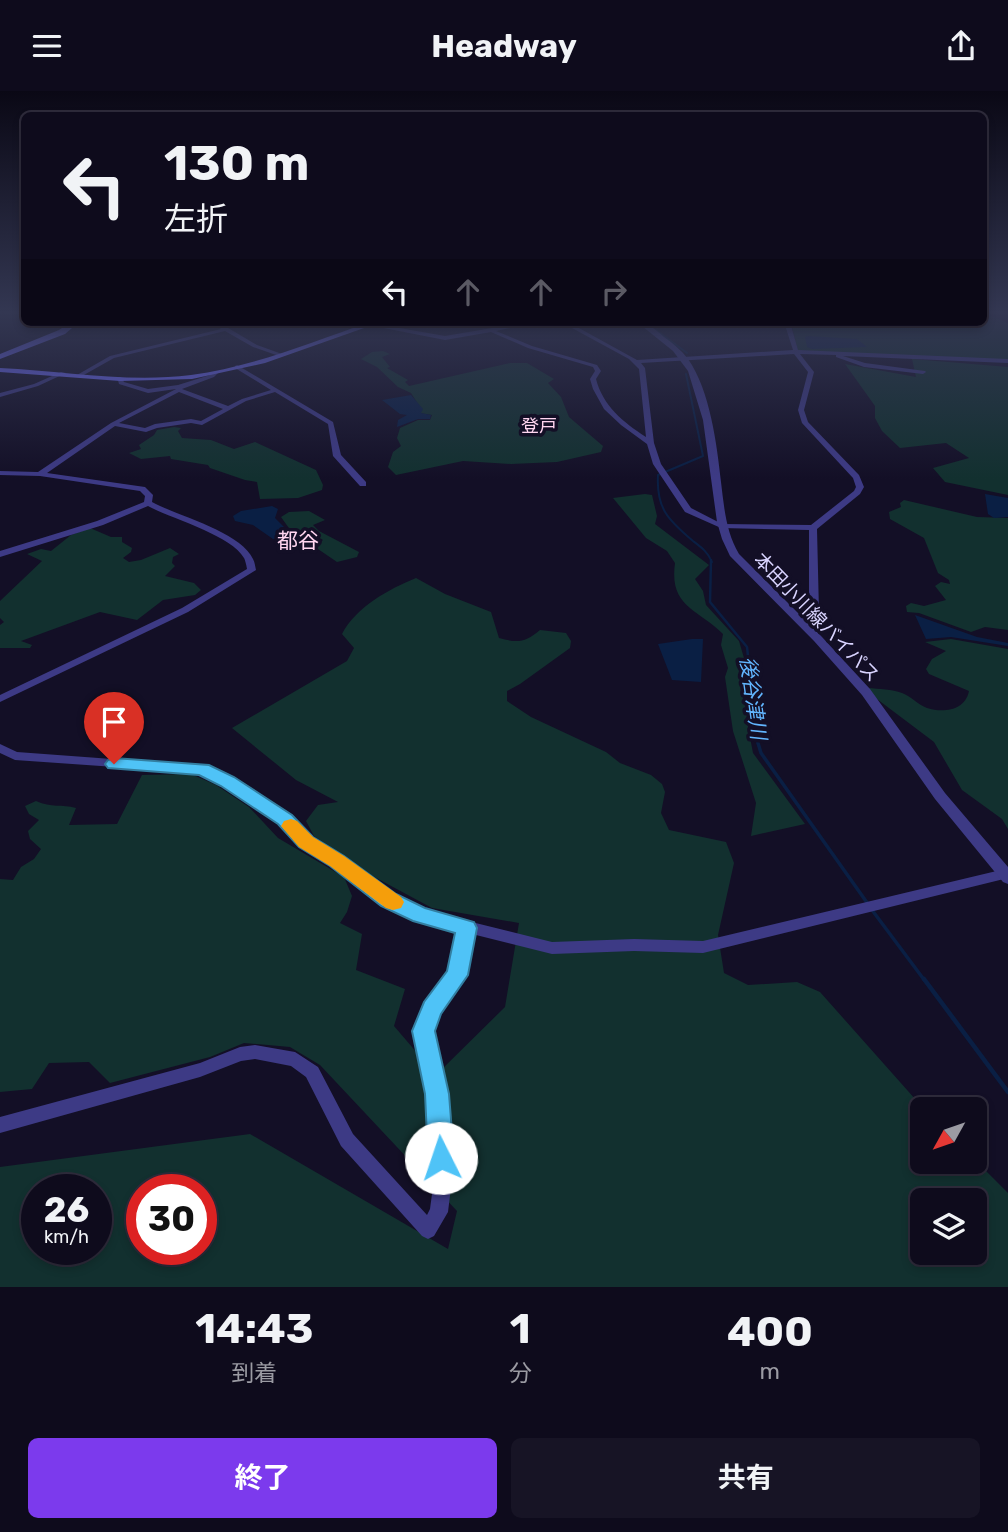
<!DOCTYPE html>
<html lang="ja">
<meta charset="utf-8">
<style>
:root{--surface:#0e0b1c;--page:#171425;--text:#f1f3f6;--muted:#9b9ba3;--line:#2e2b3b;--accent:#7c3aed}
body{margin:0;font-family:Rubik,"Noto Sans JP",sans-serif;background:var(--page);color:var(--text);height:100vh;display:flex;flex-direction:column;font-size:26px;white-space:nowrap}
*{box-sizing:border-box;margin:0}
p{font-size:23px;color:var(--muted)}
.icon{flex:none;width:38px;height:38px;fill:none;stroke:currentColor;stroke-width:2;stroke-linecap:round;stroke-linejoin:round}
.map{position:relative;height:1196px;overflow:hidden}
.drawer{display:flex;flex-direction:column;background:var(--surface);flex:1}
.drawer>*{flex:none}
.top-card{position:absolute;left:21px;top:21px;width:966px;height:214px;border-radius:10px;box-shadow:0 4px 10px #0003,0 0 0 2px var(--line);background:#0e0b1c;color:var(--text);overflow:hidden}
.needle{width:46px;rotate:230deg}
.controls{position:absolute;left:910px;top:1006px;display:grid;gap:14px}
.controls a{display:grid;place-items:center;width:77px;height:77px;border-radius:10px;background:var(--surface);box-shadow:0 4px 10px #0003,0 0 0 2px var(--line);font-size:35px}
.speed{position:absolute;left:21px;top:1083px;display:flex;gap:14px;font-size:35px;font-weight:700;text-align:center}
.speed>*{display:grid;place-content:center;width:91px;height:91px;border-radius:50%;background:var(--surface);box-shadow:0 4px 10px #0003,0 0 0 2px var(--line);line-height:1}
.speed small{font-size:18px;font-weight:400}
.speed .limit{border:10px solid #d22;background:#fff;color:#111}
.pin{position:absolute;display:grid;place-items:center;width:60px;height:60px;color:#fff;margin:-72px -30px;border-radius:50% 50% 50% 0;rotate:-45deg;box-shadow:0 0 7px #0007}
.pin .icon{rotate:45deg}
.me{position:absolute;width:77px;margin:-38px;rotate:356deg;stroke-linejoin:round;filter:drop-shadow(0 0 5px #0008)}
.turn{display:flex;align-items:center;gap:24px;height:147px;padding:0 28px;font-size:32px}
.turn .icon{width:91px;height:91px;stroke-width:2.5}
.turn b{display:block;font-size:49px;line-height:60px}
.lanes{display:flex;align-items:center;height:66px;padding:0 28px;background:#0003;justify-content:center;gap:35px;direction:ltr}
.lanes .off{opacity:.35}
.eta{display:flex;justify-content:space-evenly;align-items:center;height:119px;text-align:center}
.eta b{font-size:42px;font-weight:700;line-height:49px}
.primary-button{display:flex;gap:14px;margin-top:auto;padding:14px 28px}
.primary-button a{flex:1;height:80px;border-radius:10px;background:var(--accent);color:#fff;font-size:28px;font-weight:700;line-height:80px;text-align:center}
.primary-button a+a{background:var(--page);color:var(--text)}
header{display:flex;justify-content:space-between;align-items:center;height:91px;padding:0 28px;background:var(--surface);font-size:32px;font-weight:700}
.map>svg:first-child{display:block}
.green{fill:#12302f;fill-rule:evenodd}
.water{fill:#0a1f44}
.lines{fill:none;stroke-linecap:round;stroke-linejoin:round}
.stream-far3{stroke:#0a1f44;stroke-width:2}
.stream-far2{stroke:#0a1f44;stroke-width:2.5}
.stream-far1{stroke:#0a1f44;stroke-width:3.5}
.stream{stroke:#0a1f44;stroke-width:4.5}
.minor{fill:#3d3a85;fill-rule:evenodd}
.tertiary{fill:#3d3a85;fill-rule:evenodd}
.secondary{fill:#6f6bff;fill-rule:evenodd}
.route{fill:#4fc3f7;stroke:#337fa1;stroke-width:2}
.slow{fill:#f59e0b}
.labels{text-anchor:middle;stroke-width:7;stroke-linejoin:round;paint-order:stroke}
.far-neighbourhood-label{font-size:18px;fill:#ffd6f0;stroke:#130f26}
.street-label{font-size:19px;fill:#d9d4ff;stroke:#130f26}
.neighbourhood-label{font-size:21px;fill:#ffd6f0;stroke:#130f26}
.water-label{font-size:21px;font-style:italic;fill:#62b6ff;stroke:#130f26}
</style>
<header><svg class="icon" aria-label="menu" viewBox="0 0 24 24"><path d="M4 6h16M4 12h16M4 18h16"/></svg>Headway<svg class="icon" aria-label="share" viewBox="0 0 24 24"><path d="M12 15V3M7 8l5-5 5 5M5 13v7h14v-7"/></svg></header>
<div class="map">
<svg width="1008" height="1196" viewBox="0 0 1008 1196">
<rect width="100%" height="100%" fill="#130f26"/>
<path class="green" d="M 984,222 L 1008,232 L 1008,269 L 798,260 L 791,231 L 984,231 Z
M 383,260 L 390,263 L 382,266 L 390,276 L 387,277 L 408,289 L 405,291 L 409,295 L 510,272 L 527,272 L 554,288 L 548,292 L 561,306 L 569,326 L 603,355 L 601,361 L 557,371 L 511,373 L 463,370 L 396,384 L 388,376 L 393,361 L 401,355 L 397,347 L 400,337 L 418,329 L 430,329 L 432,324 L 420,322 L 421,318 L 411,302 L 398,296 L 377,276 L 361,268 L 372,261 Z
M 912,268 L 1008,276 L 1008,404 L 945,391 L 933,377 L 969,367 L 946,352 L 900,357 L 882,340 L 875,327 L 875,315 L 845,273 L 916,286 Z
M 174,336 L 181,337 L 178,340 L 182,347 L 211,349 L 234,358 L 255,351 L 316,379 L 323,394 L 322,399 L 298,407 L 260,408 L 257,391 L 245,389 L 210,377 L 208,374 L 171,368 L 170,365 L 141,368 L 129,362 L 141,358 L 139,354 L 154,344 L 157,339 Z
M 645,403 L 652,404 L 657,425 L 655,433 L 709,474 L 695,488 L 703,500 L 706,514 L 739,550 L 746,574 L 751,616 L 748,636 L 753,662 L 805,733 L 751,745 L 756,712 L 733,640 L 725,586 L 728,577 L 721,554 L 723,543 C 697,517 669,516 675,472 L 667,460 L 646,447 L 613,407 Z
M 904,409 L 977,426 L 1008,427 L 1008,539 L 985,536 L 971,541 L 919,522 L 907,521 L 906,515 L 911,512 L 924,515 L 946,509 L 935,495 L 941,491 L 950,493 L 949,489 L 938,482 L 924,447 L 890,428 L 889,421 L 901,416 L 900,412 Z
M 309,420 L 325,429 L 313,434 L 319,440 L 359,461 L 357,466 L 337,471 L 315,456 L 323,449 L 310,441 L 291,440 L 281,426 L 289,421 Z
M 90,437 L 111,446 L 122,446 L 122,451 L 132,457 L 131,461 L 123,467 L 129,471 L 141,469 L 170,457 L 179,463 L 173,466 L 172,472 L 175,475 L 165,485 L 194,492 L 201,499 L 195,504 L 163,509 L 137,529 L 100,521 L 21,550 L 32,554 L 30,557 L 0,557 L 0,534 L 4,531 L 0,527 L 0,510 L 42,470 L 27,463 L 41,458 L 51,460 L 71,444 Z
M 416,487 L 445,503 L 491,521 L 499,547 C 517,552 525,552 540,539 L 566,542 L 571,550 L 570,557 L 520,593 L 507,600 L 507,610 L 531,626 L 606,661 L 620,672 L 651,684 L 662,693 L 665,701 L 661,722 L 669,739 L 726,751 L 734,772 L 718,844 L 724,882 L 748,894 L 797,891 L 820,901 L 924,1018 L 922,1071 L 975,1071 L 975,1069 L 1008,1102 L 1008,1196 L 0,1196 L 0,1076 L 250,1043 L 448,1158 L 457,1120 L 320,974 L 290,956 L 244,952 L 210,966 L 110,992 L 89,971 L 49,972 L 32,998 L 0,1001 L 0,788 L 13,789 L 21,776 L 34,768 L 41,758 L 30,748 L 28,740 L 39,729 L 29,723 L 25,715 L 36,710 C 52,717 61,713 76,717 L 69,734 L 117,733 L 142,684 L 191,683 L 216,694 L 249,716 L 278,747 L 344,786 L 352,805 L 347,821 L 340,832 L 362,843 L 356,879 L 405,898 L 394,935 L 436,984 L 505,916 L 519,832 L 432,817 L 367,782 L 314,745 L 306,730 L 318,714 L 338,711 L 296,689 L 232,637 L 347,570 L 354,557 L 342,543 C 356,516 389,498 416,487 ZM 37,1099 L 96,1099 L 96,1158 L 37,1158 ZM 142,1099 L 201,1099 L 201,1158 L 142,1158 ZM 922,1110 L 975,1110 L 975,1162 L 922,1162 Z
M 951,548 L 1008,558 L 1008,738 L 1002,728 L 962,699 L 934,651 L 869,602 L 868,597 C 879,598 892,598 902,602 C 911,605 918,614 927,617 C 943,622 965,620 969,600 L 929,583 L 926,578 L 932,568 L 946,560 L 925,551 Z"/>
<path class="water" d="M 808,245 L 857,248 L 867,256 L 812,258 L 807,256 L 805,246 Z
M 411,304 L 423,318 L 421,322 L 431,324 L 430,328 L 418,328 L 397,336 L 398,329 L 407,324 L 400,323 L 382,309 Z
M 985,403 L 1008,407 L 1008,426 L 994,427 L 988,423 Z
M 272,415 L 278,418 L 275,427 L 290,442 L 287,447 L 273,448 L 253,434 L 235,430 L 233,425 L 241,420 Z
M 915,524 L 977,546 L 1008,552 L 1008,555 L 951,546 L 926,548 Z
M 692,548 L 703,548 L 701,591 L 672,589 L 658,553 Z"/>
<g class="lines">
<path class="stream-far3" d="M 644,231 L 650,235
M 656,239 L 687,262
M 686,283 L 703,365 L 658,384 C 656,417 668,429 693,450 C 701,456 708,461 712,471"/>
<path class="stream-far2" d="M 711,469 L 710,511 L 747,556 L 758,653"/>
<path class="stream-far1" d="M 758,652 L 761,662 L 868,813
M 872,819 L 925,890"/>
<path class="stream" d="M 924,888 L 1008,1001"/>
<path class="minor" d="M 211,231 L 218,231 L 257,254 L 282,263 L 279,265 L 253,256 L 225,240 L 114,267 L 82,285 L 77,284 L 110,265 L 221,238 Z
M 353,231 L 365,231 L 445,245 L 527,231 L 539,231 L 496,240 L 532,255 L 597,274 L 601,280 L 596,288 C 603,315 623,331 646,346 L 639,278 L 629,268 L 561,231 L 568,231 L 637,269 L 793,259 L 784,231 L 790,231 L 798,259 L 1008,268 L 1008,272 L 843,265 L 865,272 L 925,280 L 926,281 L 923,283 L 864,276 L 836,266 L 836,264 L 800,263 L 814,281 L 804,319 L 808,331 L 859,384 L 864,396 L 860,403 L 817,438 L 819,521 L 817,523 L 796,529 L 793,528 L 791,526 L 793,524 L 809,519 L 809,439 L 721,437 L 685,421 L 653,373 L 647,353 L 621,334 L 604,318 L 593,298 L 590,288 L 595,280 L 593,276 L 528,257 L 491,241 L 445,249 ZM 794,263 L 808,281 L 798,319 L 802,332 L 853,387 L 856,396 L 854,400 L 811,434 L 722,433 L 691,417 L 661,373 L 654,352 L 645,277 L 641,272 Z
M 237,274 L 333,331 L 341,364 L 366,391 L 366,395 L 360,395 L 333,365 L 328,333 L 275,301 L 246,310 L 202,334 L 191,332 L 157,337 L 146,341 L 115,335 L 47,382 L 145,396 L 153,404 L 152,411 C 178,425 241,441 253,468 C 255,472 255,475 256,479 L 188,521 L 0,611 L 0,604 L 182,517 L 247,478 C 247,477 245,468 244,467 C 231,444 172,428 148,415 L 103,434 L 0,466 L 0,460 L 97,430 L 144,411 L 145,405 L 140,400 L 40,385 L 0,384 L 0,380 L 38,381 L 111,332 L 176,298 L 148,302 L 119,293 L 117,286 L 121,286 L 124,291 L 148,298 L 178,294 L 210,284 L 213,281 L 217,281 L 218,282 L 214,286 L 182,298 L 228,315 L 242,308 L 271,299 L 235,277 L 235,275 ZM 179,301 L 223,318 L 201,330 L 191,328 L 155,333 L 145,337 L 119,332 Z
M 61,281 L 66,282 L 38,295 L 0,306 L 0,302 L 34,293 Z
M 0,653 L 17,661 L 207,675 L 232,688 L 289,726 L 310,748 L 342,767 L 394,805 L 423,819 L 552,851 L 634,848 L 703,850 L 1005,778 L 1008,779 L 1008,787 L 703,862 L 634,860 L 552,863 L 472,843 L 464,884 L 438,921 L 431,941 L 445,1003 L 452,1088 L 448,1121 L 434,1145 L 428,1148 L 422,1145 L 341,1055 L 306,986 L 291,975 L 255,968 L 241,970 L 200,986 L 0,1042 L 0,1026 L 200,972 L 240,956 L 255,954 L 295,961 L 318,976 L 353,1043 L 427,1124 L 430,1118 L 434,1088 L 429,1003 L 415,941 L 427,913 L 450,882 L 459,839 L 415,828 L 384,813 L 332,773 L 302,754 L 281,732 L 224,694 L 201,682 L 15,669 L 0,662 Z"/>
<path class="tertiary" d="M 637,231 C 648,231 656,239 664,246 C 673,252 681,259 688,268 C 710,299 717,354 721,391 C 724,416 726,441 739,463 L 822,546 L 870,598 L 945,702 L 1008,776 L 1008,793 L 1003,791 L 935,708 L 862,604 L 814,550 L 730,465 L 722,448 L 717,431 L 703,329 L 688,280 L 673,260 Z"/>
<path class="secondary" d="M 71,231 L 79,231 L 65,243 L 0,268 L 0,263 L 59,239 Z
M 370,231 L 381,231 L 265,272 L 192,288 L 120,290 L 0,281 L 0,277 C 63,280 128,292 191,284 C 253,276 312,251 370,231 Z"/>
</g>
<linearGradient id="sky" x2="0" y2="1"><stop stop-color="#0a0815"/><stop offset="0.57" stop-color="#333752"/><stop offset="1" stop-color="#333752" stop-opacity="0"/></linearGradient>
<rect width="1008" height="388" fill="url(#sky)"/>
<path class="route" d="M 114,667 L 209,674 L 234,686 L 292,724 L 313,746 L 344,765 L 396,803 L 425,817 L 474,831 L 477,837 L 468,884 L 441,923 L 435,940 L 449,1003 L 454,1067 L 451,1076 L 441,1080 L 432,1076 L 428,1067 L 425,1003 L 412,940 L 424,911 L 447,880 L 455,842 L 413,830 L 381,815 L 330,775 L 299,756 L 278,733 L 221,695 L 199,684 L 108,677 L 105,673 L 108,669 Z"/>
<path class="slow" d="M 291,728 L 297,730 L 313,746 L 344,765 L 401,806 L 404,811 L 401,817 L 393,819 L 386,817 L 330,775 L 299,756 L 281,735 L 284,730 Z"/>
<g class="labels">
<g class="far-neighbourhood-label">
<text x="539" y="341">登戸</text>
</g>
<g class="street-label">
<text transform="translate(817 526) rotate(46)" y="7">本田小川線バイパス</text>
</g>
<g class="neighbourhood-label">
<text x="298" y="457">都谷</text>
</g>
<g class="water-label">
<text transform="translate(753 607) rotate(82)" y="7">後谷津川</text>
</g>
</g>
</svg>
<div class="controls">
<a><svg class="needle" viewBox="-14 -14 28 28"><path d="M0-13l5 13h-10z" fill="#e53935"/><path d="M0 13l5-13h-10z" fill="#9b9ba3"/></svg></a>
<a><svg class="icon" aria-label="layers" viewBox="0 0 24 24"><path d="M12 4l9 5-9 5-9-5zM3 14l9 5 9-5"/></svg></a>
</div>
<div class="speed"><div>26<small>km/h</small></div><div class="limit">30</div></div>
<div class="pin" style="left:114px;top:673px;background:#d93025"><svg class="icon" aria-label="arrive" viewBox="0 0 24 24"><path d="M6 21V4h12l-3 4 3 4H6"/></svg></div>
<svg class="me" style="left:441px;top:1067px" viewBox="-20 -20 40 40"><circle r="19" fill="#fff"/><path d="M0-13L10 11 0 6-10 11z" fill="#4fc3f7"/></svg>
<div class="top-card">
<div class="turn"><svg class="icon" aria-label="left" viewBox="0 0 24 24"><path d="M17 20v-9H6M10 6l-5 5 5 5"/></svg><div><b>130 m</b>左折</div></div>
<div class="lanes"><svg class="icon" aria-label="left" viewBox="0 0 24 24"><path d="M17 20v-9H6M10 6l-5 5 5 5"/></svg><svg class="icon off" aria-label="ahead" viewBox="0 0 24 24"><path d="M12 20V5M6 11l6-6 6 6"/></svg><svg class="icon off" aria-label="ahead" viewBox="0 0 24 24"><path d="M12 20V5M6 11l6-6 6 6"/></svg><svg class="icon off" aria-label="right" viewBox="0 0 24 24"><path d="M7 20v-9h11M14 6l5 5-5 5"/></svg></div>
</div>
</div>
<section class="drawer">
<div class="eta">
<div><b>14:43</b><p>到着</p></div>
<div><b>1</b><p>分</p></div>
<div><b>400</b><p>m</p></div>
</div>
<div class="primary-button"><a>終了</a><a>共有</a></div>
</section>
